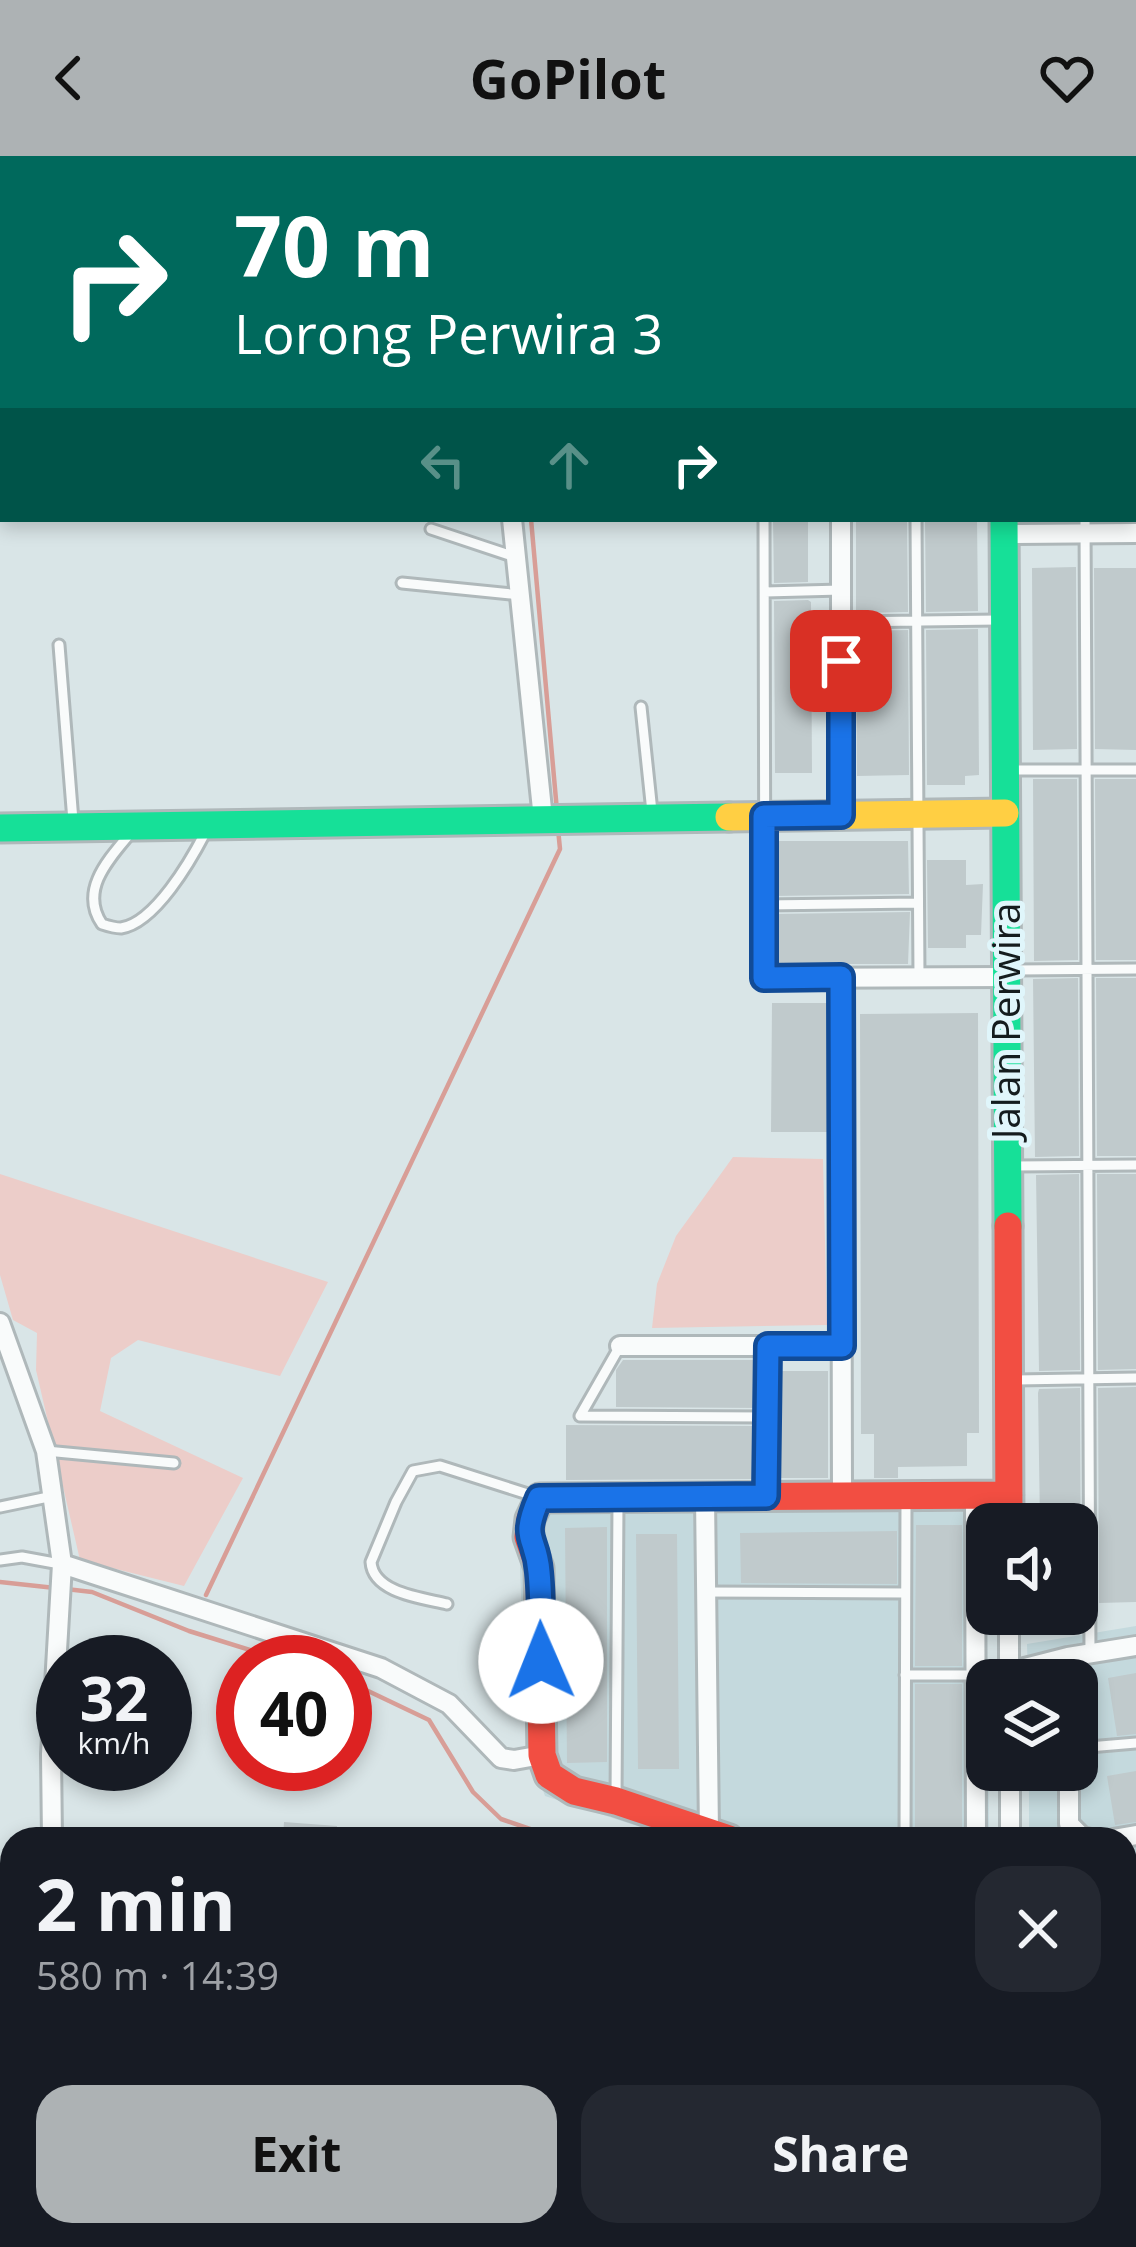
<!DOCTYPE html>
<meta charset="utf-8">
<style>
:root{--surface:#171b24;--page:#242831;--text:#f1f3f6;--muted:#9ea1a6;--accent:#adb2b4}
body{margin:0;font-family:"Open Sans",sans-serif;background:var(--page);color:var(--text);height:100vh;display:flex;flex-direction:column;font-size:45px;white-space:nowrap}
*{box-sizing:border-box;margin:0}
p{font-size:39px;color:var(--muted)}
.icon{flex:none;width:66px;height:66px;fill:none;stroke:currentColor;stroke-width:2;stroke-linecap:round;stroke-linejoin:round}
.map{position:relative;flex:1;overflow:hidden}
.details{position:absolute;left:0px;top:1671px;width:1137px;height:420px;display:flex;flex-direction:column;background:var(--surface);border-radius:36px 36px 0 0;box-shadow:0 6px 18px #0003}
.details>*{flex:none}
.guide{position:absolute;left:0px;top:0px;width:1137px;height:366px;box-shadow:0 6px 18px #0003;background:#00695c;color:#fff;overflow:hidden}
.fabs{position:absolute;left:966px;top:1347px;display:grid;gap:24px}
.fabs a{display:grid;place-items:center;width:132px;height:132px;border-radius:24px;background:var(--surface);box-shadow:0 6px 18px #0003;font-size:60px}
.speed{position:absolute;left:36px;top:1479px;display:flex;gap:24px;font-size:60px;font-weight:700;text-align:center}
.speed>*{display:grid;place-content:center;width:156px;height:156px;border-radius:50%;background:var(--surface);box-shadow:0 6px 18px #0003;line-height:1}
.speed small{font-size:30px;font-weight:400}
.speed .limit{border:18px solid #d22;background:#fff;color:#111}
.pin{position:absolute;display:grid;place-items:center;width:102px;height:102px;color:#fff;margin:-51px;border-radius:24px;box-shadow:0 6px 18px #0006}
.me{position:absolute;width:132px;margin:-66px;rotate:359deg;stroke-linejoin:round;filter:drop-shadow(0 0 9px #0008)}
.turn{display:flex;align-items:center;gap:42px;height:252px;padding:0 36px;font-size:54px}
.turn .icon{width:156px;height:156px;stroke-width:2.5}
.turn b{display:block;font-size:84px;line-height:102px}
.lanes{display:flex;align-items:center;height:114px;padding:0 36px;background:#0003;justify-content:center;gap:60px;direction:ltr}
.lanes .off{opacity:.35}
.round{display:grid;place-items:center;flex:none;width:126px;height:126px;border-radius:36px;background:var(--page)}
.overview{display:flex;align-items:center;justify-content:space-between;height:204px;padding:0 36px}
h1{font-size:72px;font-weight:700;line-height:90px}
.button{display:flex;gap:24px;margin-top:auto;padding:24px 36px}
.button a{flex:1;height:138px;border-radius:36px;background:var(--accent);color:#111;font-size:48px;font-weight:700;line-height:138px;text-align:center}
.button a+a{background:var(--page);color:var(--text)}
header{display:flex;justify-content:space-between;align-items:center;height:156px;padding:0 36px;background:var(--accent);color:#111;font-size:54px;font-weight:700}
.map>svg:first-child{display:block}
.built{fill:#c4d9dd}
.green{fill:#eccdc9}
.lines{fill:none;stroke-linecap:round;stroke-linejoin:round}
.stream{stroke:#d89e97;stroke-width:4.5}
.building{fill:#c0cacc}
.lane-casing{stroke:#afb8ba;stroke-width:15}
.street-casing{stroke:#afb8ba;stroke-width:24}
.fast-casing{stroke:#afb8ba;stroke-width:33}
.slow-casing{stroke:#afb8ba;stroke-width:33}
.jam-casing{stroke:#afb8ba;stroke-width:33}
.lane{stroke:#f9fbfb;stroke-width:9}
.street{stroke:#f9fbfb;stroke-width:18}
.fast{stroke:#16e098;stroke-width:27}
.slow{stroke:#ffcf43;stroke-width:27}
.jam{stroke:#f24e42;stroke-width:27}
.route-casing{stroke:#114b97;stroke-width:30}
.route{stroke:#1a73e8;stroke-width:21}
.labels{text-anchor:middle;stroke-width:10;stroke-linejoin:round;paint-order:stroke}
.street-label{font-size:39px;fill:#141c1e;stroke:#e0f6fb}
</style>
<header><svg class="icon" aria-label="back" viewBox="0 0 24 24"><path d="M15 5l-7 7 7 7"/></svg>GoPilot<svg class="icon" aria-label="heart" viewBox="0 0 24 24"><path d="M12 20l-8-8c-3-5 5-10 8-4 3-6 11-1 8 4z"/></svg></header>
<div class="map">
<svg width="1136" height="2091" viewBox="0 0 1136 2091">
<rect width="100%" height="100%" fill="#d9e5e7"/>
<path class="built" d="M 527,1354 L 986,1356 L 989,1683 L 677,1683 L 545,1640 L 527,1588 L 520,1413 Z
M 1136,1470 L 1136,1702 L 1125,1704 L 1125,1683 L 1029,1683 L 1029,1614 L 1077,1614 L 1077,1524 L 1028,1524 L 1027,1488 Z"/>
<path class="green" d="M 733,1001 L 823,1003 L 827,1169 L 652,1172 L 657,1128 L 676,1080 Z
M 0,1018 L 328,1126 L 280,1220 L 138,1184 L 111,1202 L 100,1255 L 243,1322 L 184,1430 L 80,1404 L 36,1214 L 37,1177 L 13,1164 L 0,1119 Z"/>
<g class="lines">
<path class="stream" d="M 500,0 L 501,3
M 531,363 L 557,655
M 0,1426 L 55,1432
M 66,1433 L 92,1436 L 189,1475 L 288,1506
M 206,1439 L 560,693 L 558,673
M 345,1524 L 429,1564 L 473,1636 L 501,1663 L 559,1683
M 1125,1731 L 1136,1730"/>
</g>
<path class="building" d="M 773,363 L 808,363 L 808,426 L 774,427 Z
M 856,363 L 907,363 L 908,456 L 856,457 Z
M 925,363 L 977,363 L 978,455 L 926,456 Z
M 1076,411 L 1077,593 L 1033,594 L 1032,412 Z
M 1094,412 L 1136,412 L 1136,594 L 1095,593 Z
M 808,444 L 811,446 L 812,617 L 775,617 L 774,445 Z
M 978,473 L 979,619 L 965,620 L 965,629 L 927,629 L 926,474 Z
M 908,474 L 909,619 L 857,620 L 856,475 Z
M 1033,623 L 1077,623 L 1078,804 L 1034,805 Z
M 1095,623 L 1136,623 L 1136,804 L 1096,804 Z
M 774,685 L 908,685 L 909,738 L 774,740 Z
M 927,704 L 966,704 L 966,729 L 983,728 L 981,779 L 966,779 L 966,792 L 928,792 Z
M 910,756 L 908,808 L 774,808 L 774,758 Z
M 1078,822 L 1079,1000 L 1035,1001 L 1033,823 Z
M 1096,822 L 1136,822 L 1136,1000 L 1097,1000 Z
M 772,847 L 828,847 L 828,976 L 771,976 Z
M 978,857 L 979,1277 L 967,1277 L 967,1310 L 898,1311 L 898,1322 L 874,1322 L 874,1278 L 861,1278 L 860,858 Z
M 1079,1018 L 1080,1214 L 1039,1215 L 1036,1019 Z
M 1097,1018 L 1136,1018 L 1136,1213 L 1098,1214 Z
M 623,1204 L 759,1204 L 759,1252 L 616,1251 L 616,1214 Z
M 777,1215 L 828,1215 L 828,1322 L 776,1322 Z
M 1136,1231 L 1136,1446 L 1099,1447 L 1098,1232 Z
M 1080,1232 L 1081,1447 L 1077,1447 L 1077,1368 L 1040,1368 L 1038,1237 L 1039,1233 Z
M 566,1269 L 758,1270 L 758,1323 L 566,1324 Z
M 916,1369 L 962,1369 L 962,1510 L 915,1510 Z
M 607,1371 L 607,1606 L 567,1607 L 565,1372 Z
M 897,1375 L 897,1428 L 741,1427 L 740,1377 Z
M 636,1378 L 677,1378 L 679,1613 L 638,1613 Z
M 1136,1517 L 1136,1578 L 1117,1580 L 1108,1522 Z
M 915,1528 L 962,1528 L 962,1679 L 915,1679 Z
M 1136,1615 L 1136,1666 L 1115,1669 L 1107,1620 Z
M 284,1666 L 337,1670 L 336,1683 L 283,1683 Z"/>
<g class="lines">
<defs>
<path id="lane" d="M 762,0 L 762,3
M 915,0 L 915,3
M 1134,191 L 1136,191
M 764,363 L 765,822
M 916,363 L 919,821
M 1085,363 L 1090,1498
M 431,373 L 515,401
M 402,427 L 521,439
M 765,436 L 841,434
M 842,466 L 999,464
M 59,489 L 73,665
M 641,551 L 652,656
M 1009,614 L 1136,614
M 133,674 C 111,701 78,733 102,768 C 108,770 115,772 121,772 C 155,767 191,704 205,677
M 764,749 L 918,747
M 1012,814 L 1136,813
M 1013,1010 L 1136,1009
M 620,1190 L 580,1260 L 768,1261
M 1009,1224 L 1136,1222
M 46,1295 L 174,1307
M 767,1335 L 768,1190
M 0,1351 L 53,1340
M 0,1404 L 22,1401 L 60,1408
M 707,1436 L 905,1437
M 447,1448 C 422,1442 373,1437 371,1406 L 396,1346 L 413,1315 L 440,1310 L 534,1340
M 905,1519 L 1008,1519
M 1077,1592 L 1136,1587
M 616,1642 L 618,1347
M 905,1683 L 906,1345
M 0,1948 L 11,1924
M 206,2091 L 207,2079"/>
<path id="street" d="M 477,0 L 478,3
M 839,0 L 839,3
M 1002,0 L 1002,3
M 115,3 L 116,0
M 1134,18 L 1136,18
M 0,273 L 3,266
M 512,363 L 543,663
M 841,363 L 841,659
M 1004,378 L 1136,377
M 765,822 L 1006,821
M 841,822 L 842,1340
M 0,1167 L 46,1295 L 62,1408 L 51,1598 L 52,1683
M 620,1190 L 842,1190
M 975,1339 L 976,1683
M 705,1341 L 709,1677
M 62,1408 L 381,1512 L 449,1548 L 501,1602 L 514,1604 L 542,1599
M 1009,1458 L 1009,1524
M 1009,1516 L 1068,1501 L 1136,1490
M 1010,1614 L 1010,1683
M 1069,1614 L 1069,1668 L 1082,1681 L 1090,1683
M 1113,1683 L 1136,1679
M 0,1828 L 12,1831
M 1125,1904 L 1136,1904
M 1125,2071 L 1136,2070
M 782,2079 L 783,2091
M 950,2079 L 955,2084 L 1016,2079
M 303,2091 L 304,2079
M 459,2091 L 460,2079"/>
<path id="fast" d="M 1004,363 L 1008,1070
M 0,672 L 729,661
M 0,1746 L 12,1749
M 1125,1844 L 1136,1842"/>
<path id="slow" d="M 729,661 L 1005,657"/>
<path id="jam" d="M 1008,1070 L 1009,1368
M 729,1683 L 616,1645 L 574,1635 L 549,1619 L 542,1599 L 539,1412 L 528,1381 L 530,1363 L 540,1342 L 1009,1339
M 0,1780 L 12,1783"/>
</defs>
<use href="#lane" class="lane-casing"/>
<use href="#street" class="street-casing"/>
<use href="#fast" class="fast-casing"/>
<use href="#slow" class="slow-casing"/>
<use href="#jam" class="jam-casing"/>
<use href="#lane" class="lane"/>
<use href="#street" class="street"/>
<use href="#fast" class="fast"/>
<use href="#slow" class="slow"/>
<use href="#jam" class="jam"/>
</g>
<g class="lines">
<defs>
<path id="route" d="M 541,1505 C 541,1476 542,1446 539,1416 C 536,1378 520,1386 539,1342 L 766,1340 L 768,1190 L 842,1190 L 841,821 L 764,822 L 764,660 L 841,659 L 841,505"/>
</defs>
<use href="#route" class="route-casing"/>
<use href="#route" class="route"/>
</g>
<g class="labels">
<g class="street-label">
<text transform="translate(1006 865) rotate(-90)" y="14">Jalan Perwira</text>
</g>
</g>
</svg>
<div class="fabs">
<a><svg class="icon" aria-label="sound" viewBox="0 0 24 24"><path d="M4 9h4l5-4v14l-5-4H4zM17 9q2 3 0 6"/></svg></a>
<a><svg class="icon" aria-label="layers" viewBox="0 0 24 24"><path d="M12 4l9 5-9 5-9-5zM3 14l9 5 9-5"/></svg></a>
</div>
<div class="speed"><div>32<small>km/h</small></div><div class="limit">40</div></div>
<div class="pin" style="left:841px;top:505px;background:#d93025"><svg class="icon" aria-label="arrive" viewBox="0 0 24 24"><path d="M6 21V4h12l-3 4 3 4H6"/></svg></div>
<svg class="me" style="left:541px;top:1505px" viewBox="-20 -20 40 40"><circle r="19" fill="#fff"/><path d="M0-13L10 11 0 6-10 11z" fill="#1a73e8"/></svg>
<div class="guide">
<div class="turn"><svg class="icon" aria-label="right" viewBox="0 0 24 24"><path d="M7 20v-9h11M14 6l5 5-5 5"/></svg><div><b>70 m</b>Lorong Perwira 3</div></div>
<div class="lanes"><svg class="icon off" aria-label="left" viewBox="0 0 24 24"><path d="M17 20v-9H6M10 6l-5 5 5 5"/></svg><svg class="icon off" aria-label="ahead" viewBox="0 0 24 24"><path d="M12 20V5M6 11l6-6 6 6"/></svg><svg class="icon" aria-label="right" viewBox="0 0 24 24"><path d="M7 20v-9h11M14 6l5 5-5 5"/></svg></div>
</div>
<section class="details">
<div class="overview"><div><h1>2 min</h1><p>580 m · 14:39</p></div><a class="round"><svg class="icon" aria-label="close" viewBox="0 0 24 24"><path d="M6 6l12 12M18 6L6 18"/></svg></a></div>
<div class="button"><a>Exit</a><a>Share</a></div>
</section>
</div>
